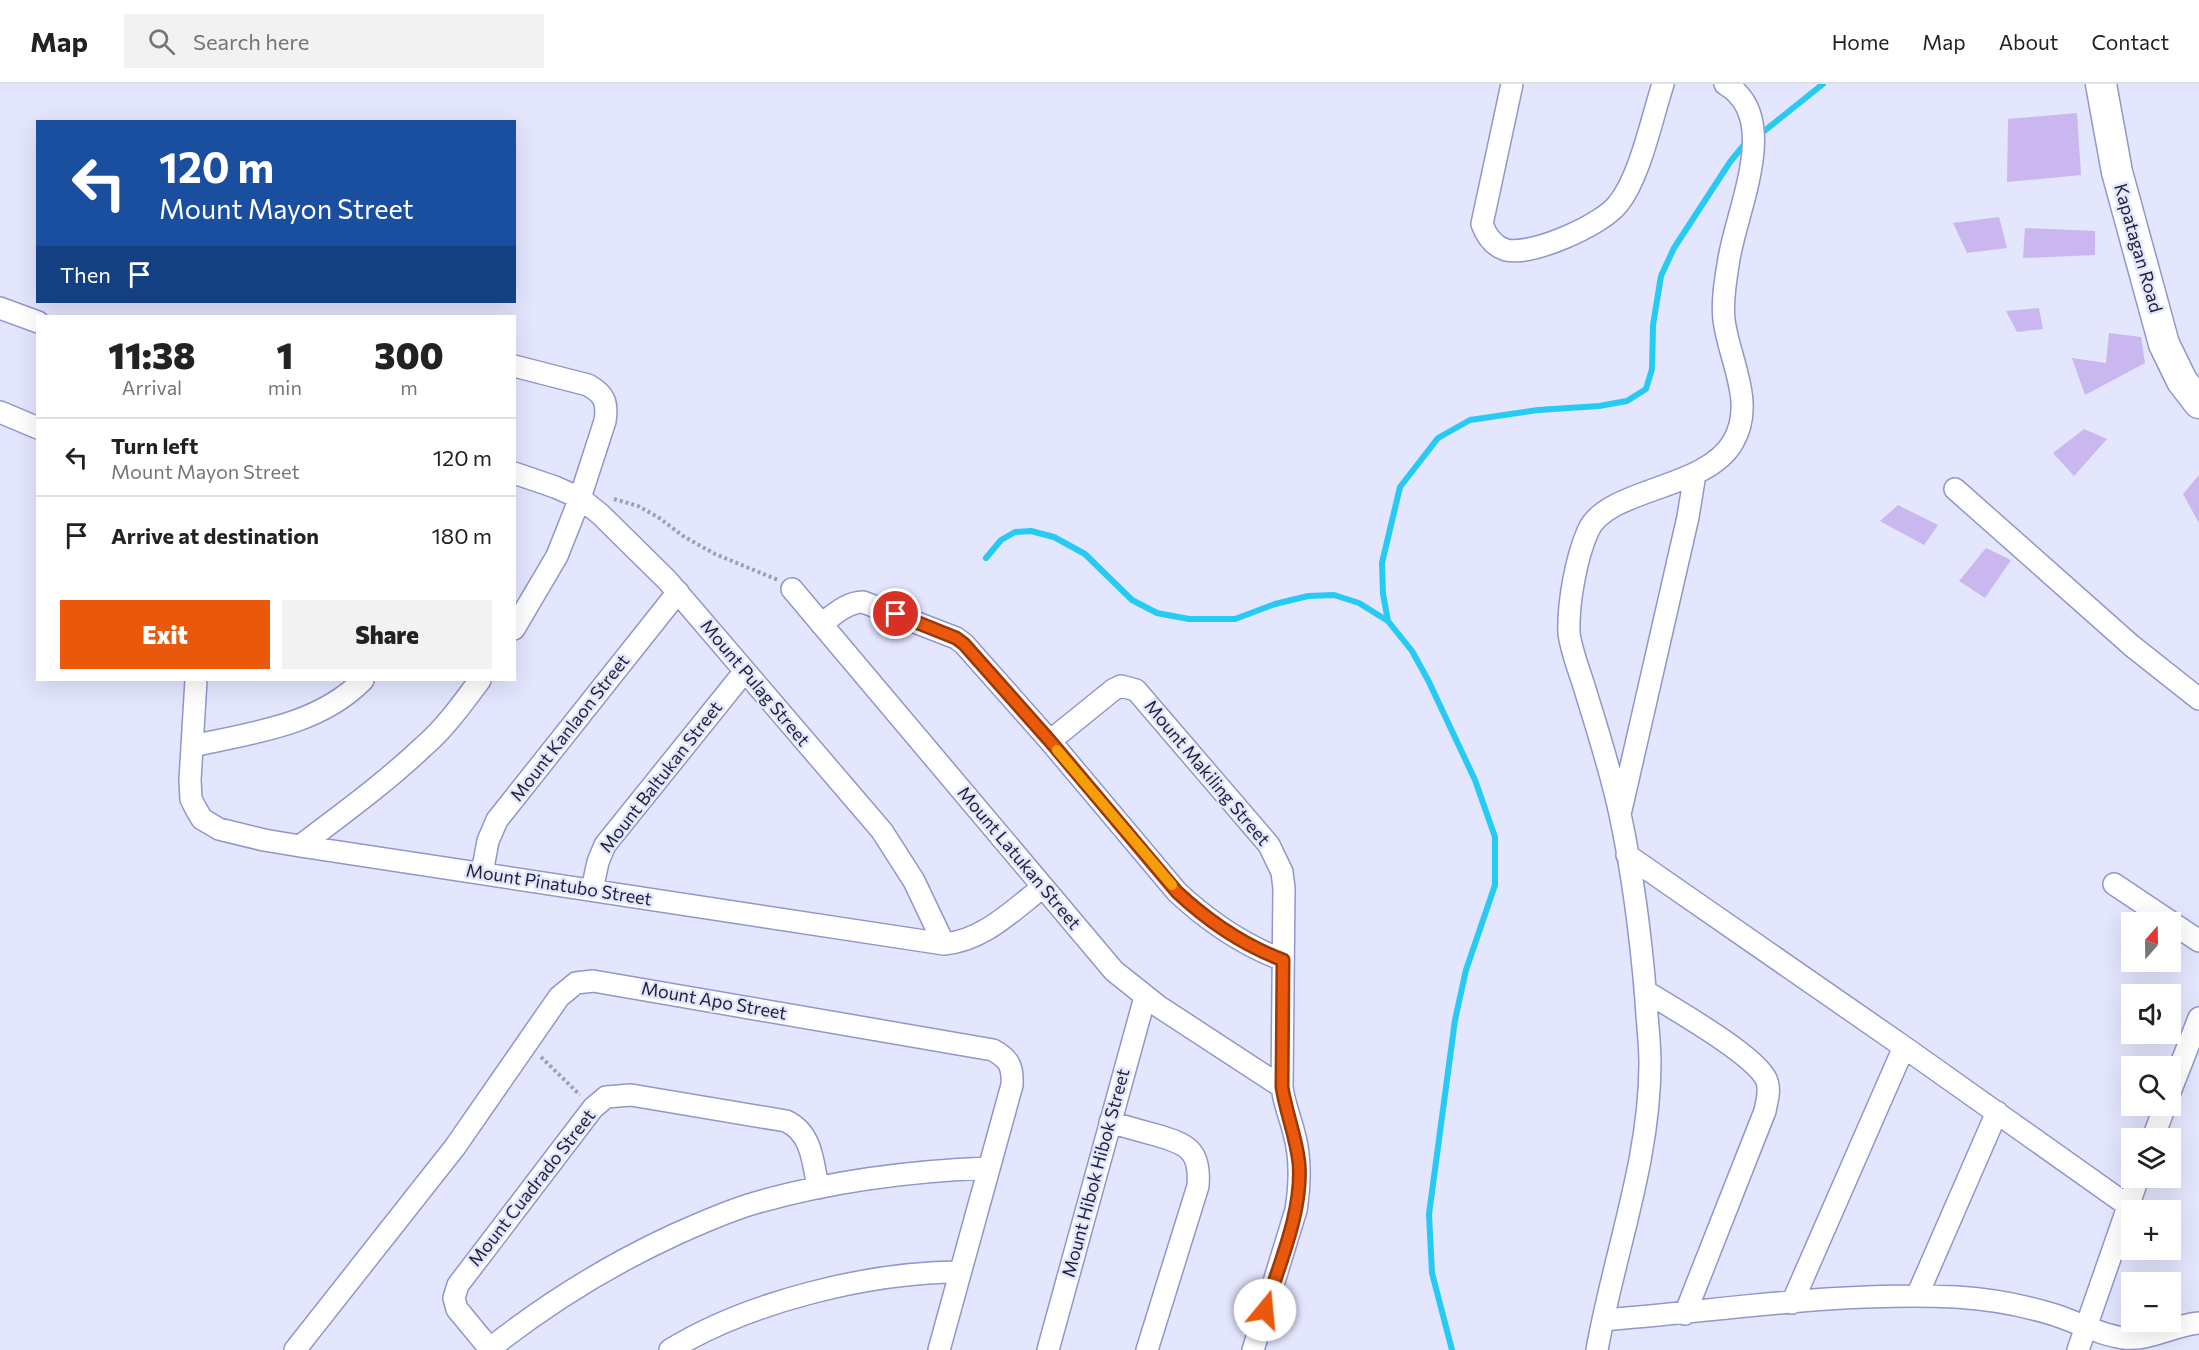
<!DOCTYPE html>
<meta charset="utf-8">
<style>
:root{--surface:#fff;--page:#f2f2f2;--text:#222;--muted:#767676;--line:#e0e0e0;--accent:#ea580c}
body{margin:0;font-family:Commissioner,sans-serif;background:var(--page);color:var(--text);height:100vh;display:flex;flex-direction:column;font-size:22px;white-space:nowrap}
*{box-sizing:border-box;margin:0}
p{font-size:20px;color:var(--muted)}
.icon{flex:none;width:33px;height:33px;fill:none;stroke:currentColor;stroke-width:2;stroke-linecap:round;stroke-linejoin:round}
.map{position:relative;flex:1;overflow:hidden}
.drawer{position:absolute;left:36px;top:231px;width:480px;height:366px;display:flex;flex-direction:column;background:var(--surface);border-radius:0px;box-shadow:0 6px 24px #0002}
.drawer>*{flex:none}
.hud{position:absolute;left:36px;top:36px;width:480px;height:183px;border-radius:0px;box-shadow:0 6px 24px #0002;background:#1a4fa0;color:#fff;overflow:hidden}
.needle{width:39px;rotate:20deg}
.controls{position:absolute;left:2121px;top:828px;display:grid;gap:12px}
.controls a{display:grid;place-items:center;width:60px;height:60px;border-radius:0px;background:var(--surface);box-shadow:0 6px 24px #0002;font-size:30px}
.pin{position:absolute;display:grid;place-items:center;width:51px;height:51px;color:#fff;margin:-26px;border:3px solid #fff;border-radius:50%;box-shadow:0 2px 6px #0007}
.me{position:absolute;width:66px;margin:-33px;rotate:17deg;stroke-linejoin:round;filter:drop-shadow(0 0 4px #0008)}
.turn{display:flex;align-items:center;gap:21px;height:126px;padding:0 24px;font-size:27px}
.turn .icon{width:78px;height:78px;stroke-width:2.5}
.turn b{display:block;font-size:42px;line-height:51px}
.then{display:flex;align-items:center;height:57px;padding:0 24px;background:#0003;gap:12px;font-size:22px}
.eta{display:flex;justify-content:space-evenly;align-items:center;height:102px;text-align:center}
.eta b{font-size:36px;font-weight:800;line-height:42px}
.button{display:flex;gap:12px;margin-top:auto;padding:12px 24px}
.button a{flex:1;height:69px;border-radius:0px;background:var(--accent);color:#fff;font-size:24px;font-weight:800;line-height:69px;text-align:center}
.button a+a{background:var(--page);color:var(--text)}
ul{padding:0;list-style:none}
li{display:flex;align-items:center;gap:18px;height:78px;padding:0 24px;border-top:2px solid var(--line)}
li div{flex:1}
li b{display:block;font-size:22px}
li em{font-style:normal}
header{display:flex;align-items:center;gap:36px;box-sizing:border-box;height:84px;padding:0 30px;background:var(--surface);border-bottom:2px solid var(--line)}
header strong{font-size:28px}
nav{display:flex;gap:33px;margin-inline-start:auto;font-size:21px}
.search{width:420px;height:54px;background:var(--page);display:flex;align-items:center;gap:15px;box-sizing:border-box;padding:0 21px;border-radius:0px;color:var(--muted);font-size:22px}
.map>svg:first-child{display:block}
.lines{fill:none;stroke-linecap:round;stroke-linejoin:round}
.stream{stroke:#27caf2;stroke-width:6}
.building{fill:#cab7ef}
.street-casing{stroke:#9196cc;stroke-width:24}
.secondary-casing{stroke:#9196cc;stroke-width:33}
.path{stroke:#9c9fb5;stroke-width:4;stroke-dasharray:3 3;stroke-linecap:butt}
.street{stroke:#fff;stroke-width:21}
.secondary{stroke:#fff;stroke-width:30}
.route-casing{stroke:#983908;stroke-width:15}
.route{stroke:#ea580c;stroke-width:10}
.slow{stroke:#f59e0b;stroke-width:10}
.labels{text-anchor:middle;stroke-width:5;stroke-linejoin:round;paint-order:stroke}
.street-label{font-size:18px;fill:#1f2136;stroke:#e3e6fd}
</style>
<header>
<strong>Map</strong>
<div class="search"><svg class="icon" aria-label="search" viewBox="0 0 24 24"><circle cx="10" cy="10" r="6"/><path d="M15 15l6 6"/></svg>Search here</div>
<nav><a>Home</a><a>Map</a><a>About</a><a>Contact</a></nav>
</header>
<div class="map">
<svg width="2199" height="1266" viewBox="0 0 2199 1266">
<rect width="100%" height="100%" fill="#e3e6fd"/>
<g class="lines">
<path class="stream" d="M 1763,48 L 1823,0
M 986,474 L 1001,456 L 1015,448 L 1031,447 L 1054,453 L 1085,470 L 1132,516 L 1157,529 L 1189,535 L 1235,535 L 1275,520 L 1308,512 L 1334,511 L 1359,519 L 1388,537 L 1412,567 L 1428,596 L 1475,696 L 1495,753 L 1495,801 L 1466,886 L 1455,936 L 1429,1130 L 1432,1189 L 1452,1266
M 1388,537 L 1383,510 L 1382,479 L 1400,403 L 1438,354 L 1470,336 L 1538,326 L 1599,322 L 1627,317 L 1646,305 L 1652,285 L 1653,241 L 1661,192 L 1674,164 L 1730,78 L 1743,62"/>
</g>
<path class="building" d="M 2077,29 L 2081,91 L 2007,98 L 2008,35 Z
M 1999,133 L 2007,164 L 1967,169 L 1953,139 Z
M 2025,144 L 2095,147 L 2095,171 L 2023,174 Z
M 2039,224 L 2043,245 L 2017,248 L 2006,227 Z
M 2109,249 L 2141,253 L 2145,279 L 2085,311 L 2072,274 L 2106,279 Z
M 2084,345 L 2107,355 L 2074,392 L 2053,369 Z
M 2199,391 L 2199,439 L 2183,410 Z
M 1898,421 L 1938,441 L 1924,461 L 1880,437 Z
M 1986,464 L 2011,476 L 1985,514 L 1959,497 Z"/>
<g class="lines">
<defs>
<path id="street" d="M 1512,0 L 1482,140 C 1486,151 1493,162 1506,166 C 1532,172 1602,141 1618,120 C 1640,93 1652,34 1663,0
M 0,224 L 38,238
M 514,282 L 588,301 C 604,310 608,318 605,337 L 580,414 L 557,472 L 514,545
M 0,328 L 38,344
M 514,389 L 555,403 L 580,414 L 600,430 L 667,496 L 882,747 L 914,797 L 944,860
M 1955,405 L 2132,562 L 2199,615
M 792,505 L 1114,887 L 1158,922 L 1282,1003
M 821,540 C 834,531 847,518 863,518 L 956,554 L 964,560 L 1050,657 L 1177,808 C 1208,837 1243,861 1283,876
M 196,596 L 190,696 L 191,715 L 196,725 L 202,735 L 219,745 L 264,756 L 300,762 L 944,860 C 983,857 1013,826 1043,803
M 1050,657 L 1113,606 L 1121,602 L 1136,606 L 1269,761 L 1282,788 L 1284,804 L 1282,1003 C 1284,1019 1290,1033 1294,1049 C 1301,1074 1300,1101 1296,1126 L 1253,1266
M 192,662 C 252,649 319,641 363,596
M 1621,726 L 1688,433 L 1695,390
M 300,762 C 342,730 385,699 423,663 C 445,644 463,619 480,596
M 1627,771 L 1904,963 L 2127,1121
M 482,789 L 488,757 L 497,736 L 678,508
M 2114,800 L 2199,857
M 592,806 L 598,778 L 605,761 L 745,587
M 1645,907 C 1672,924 1754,970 1766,995 C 1771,1005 1767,1016 1765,1027 L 1685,1230
M 2170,1008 L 2199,934
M 1110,1038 C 1126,1043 1141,1047 1156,1051 C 1187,1060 1201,1066 1198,1102 L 1147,1266
M 2153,1054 L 2165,1022
M 1917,1212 L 1997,1028
M 1792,1219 L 1904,963
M 1603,1236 C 1718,1227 1841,1207 1956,1213 C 1990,1215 2023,1221 2055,1231 C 2077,1238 2100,1251 2124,1254 C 2149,1257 2174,1241 2199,1239
M 490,1265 L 457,1225 L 454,1214 L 458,1201 L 593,1024 L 606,1013 L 631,1011 L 786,1037 C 812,1049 813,1078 818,1104
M 295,1266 L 455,1063 L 559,913 L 576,899 L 593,897 L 993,966 C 1009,975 1013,982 1012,1001 L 939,1266
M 488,1266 C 546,1220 607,1182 674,1151 C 701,1139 727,1127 755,1119 C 831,1097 910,1087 989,1084
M 670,1266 C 748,1218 869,1188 960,1188
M 1048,1266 L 1145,913
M 1597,1266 C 1614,1170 1650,1077 1650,979 C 1650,958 1647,937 1646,916 C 1641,854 1633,791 1620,730 C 1611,687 1597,645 1584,602 C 1579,586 1571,566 1569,549 C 1568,519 1576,474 1588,447 C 1606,404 1706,406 1733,358 C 1756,319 1729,276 1724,236 C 1722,218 1725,199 1728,181 C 1734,130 1784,33 1725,0
M 2078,1266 L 2138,1094"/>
<path id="secondary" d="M 2101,0 L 2117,88 L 2164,260 L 2182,297 L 2199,319"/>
</defs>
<use href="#street" class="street-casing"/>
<use href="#secondary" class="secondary-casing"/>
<path class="path" d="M 614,415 L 638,422 L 658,433 L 683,452 L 715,470 L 778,496
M 541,973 L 580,1011"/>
<use href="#street" class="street"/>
<use href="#secondary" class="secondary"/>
</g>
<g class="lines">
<defs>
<path id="route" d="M 896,530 L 956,554 L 964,560 L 1050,657 L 1177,808 C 1208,837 1243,861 1283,876 L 1282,1003 C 1286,1029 1296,1052 1299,1079 C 1303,1127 1279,1180 1265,1226"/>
</defs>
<use href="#route" class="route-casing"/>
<use href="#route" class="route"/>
<path class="slow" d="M 1057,666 L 1172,801"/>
</g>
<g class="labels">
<g class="street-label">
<text transform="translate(2138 164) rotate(74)" y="6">Kapatagan Road</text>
<text transform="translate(755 599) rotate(50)" y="6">Mount Pulag Street</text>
<text transform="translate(570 644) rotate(-52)" y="6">Mount Kanlaon Street</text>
<text transform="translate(1207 689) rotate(50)" y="6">Mount Makiling Street</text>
<text transform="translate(661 693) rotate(-52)" y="6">Mount Baltukan Street</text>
<text transform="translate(1019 774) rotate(50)" y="6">Mount Latukan Street</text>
<text transform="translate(559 801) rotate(9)" y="6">Mount Pinatubo Street</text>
<text transform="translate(714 917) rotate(10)" y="6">Mount Apo Street</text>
<text transform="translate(1096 1089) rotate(-75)" y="6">Mount Hibok Hibok Street</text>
<text transform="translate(532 1104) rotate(-52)" y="6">Mount Cuadrado Street</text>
</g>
</g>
</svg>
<div class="controls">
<a><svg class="needle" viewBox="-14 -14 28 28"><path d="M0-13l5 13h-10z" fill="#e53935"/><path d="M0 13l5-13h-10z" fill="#767676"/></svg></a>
<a><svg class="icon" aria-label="sound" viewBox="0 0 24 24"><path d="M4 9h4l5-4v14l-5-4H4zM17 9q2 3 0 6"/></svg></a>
<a><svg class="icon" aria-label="search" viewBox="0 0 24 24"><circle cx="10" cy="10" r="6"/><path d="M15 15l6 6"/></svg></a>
<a><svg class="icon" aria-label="layers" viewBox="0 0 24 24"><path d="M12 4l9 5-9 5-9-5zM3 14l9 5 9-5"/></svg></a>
<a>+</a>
<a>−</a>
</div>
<div class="pin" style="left:896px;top:530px;background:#d93025"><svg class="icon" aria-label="arrive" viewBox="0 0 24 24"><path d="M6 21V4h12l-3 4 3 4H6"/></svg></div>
<svg class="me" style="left:1265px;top:1226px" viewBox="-20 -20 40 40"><circle r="19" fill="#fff"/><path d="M0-13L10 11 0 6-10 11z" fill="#ea580c"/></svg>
<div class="hud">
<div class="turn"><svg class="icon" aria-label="left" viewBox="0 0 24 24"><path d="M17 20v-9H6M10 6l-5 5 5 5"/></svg><div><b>120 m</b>Mount Mayon Street</div></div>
<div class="then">Then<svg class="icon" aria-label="arrive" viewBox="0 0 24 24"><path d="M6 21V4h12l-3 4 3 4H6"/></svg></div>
</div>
<section class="drawer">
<div class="eta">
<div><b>11:38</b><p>Arrival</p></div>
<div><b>1</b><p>min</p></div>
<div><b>300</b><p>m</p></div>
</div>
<ul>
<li><svg class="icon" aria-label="left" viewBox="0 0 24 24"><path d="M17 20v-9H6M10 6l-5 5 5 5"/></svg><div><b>Turn left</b><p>Mount Mayon Street</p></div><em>120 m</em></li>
<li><svg class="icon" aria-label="arrive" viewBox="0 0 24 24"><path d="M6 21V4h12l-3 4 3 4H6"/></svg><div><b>Arrive at destination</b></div><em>180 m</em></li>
</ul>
<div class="button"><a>Exit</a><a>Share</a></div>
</section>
</div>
